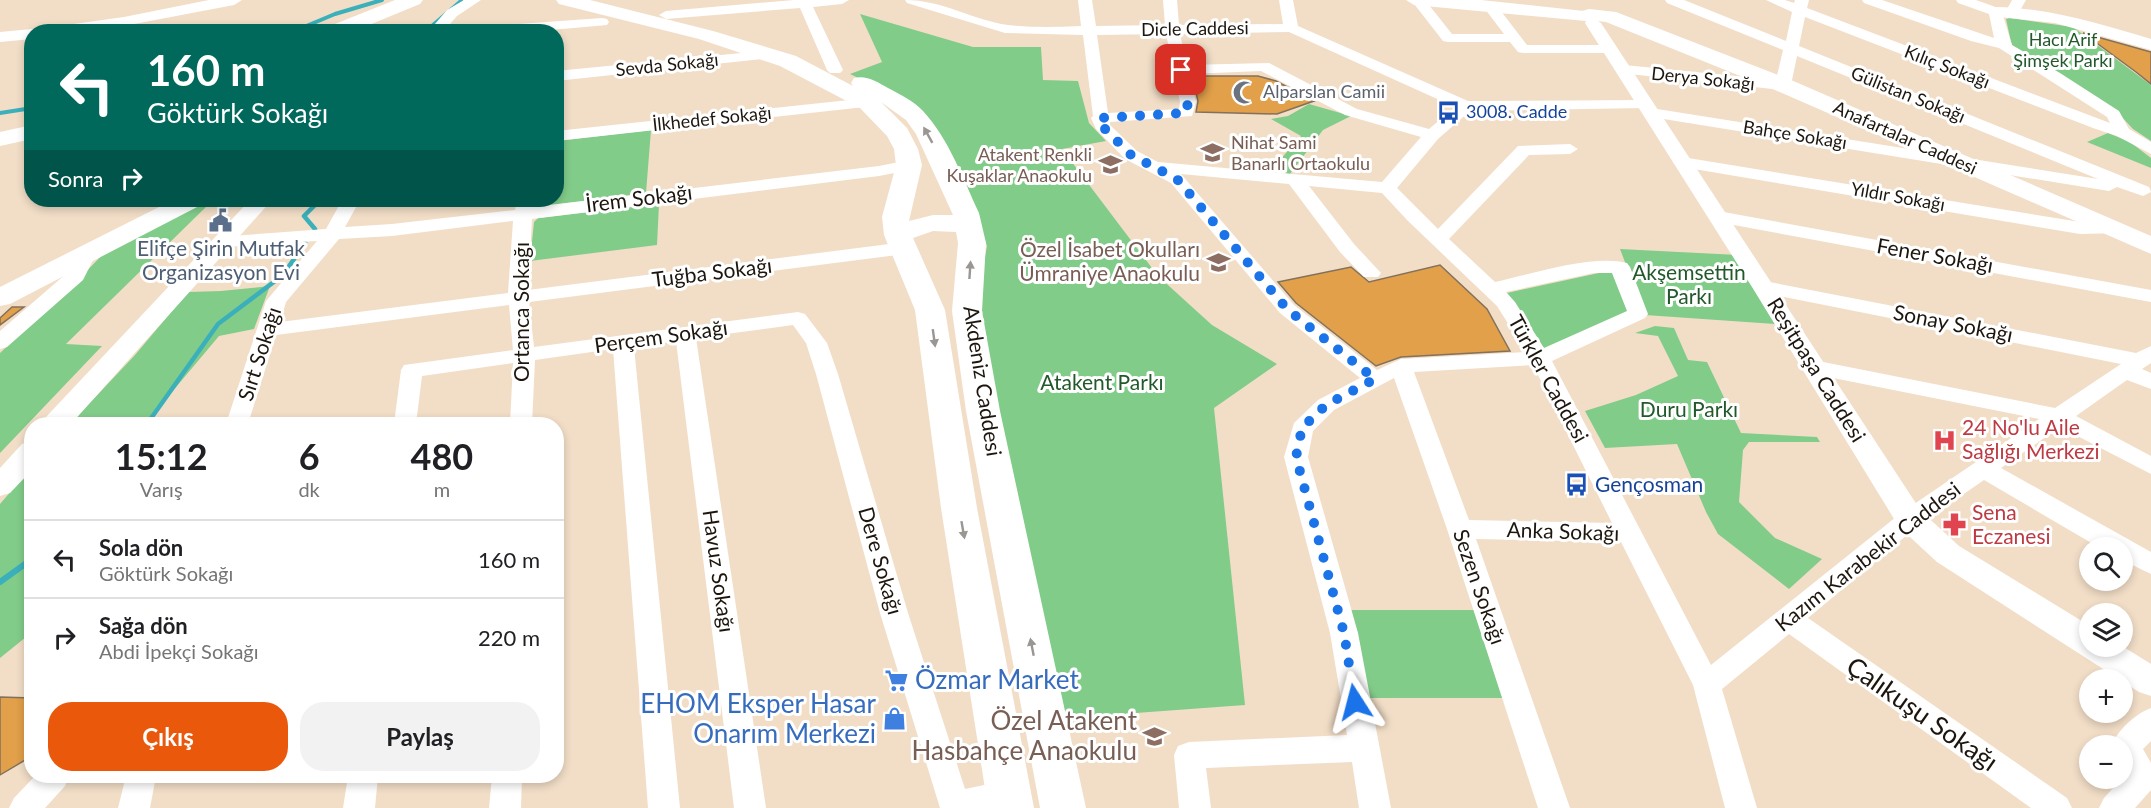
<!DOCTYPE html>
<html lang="tr">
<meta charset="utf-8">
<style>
:root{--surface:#fff;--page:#f2f2f2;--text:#202124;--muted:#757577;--line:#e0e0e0;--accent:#ea580c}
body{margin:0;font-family:Lato,sans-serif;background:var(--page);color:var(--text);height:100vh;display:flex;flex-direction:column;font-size:22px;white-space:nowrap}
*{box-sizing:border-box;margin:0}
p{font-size:20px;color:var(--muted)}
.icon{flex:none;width:33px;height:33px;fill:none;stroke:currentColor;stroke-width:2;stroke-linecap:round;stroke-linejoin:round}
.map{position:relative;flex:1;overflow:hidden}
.panel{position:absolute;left:24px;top:417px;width:540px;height:366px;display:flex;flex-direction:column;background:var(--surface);border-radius:24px;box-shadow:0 3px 9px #0003}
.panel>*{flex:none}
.top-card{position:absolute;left:24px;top:24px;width:540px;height:183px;border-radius:24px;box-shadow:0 3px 9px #0003;background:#00695c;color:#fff;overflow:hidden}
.tools{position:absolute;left:2079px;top:537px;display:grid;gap:12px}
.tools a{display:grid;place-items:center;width:54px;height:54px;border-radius:50%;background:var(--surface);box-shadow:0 3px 9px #0003;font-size:30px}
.pin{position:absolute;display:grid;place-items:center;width:51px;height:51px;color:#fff;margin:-26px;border-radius:12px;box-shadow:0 3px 9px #0006}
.me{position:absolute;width:66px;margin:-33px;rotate:351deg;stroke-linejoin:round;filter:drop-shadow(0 0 4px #0008)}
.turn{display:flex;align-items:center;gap:21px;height:126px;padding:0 24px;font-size:27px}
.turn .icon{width:78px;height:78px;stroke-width:2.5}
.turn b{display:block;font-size:42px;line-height:51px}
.then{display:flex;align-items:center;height:57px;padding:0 24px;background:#0003;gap:12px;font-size:22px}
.eta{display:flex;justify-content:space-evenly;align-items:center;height:102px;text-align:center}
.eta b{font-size:36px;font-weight:700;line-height:42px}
.action{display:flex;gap:12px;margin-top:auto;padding:12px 24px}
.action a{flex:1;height:69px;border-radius:24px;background:var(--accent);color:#fff;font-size:24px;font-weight:700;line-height:69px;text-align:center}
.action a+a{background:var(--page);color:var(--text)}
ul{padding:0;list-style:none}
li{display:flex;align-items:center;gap:18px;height:78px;padding:0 24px;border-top:2px solid var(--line)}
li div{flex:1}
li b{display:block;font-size:22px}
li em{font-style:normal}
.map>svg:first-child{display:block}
.green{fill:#82cc8a}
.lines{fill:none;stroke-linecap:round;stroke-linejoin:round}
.stream-far2{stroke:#3bb0bb;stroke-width:4}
.stream-far1{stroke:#3bb0bb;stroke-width:4.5}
.stream{stroke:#3bb0bb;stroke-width:6}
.building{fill:#e1a049;stroke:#83715c;stroke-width:1.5}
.minor{fill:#fff;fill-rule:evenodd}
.tertiary{fill:#fff;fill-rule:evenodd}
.secondary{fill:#fff;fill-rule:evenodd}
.primary{fill:#fff;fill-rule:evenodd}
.oneway{fill:#999693}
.route{stroke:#1a73e8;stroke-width:10;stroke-dasharray:0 18}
.labels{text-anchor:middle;stroke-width:6;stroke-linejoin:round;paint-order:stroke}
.far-street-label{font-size:18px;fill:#1d160e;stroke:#fff}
.far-park-label{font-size:18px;fill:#22592b;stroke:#fff}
.far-worship-label{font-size:18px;fill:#5b616d;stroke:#fff;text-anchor:start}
.far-transit-label{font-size:18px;fill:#164399;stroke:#fff;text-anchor:start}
.far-education-label{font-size:18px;fill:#785e54;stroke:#fff;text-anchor:start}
.street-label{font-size:21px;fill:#1d160e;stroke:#fff}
.service-label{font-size:21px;fill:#4e5e75;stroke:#fff}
.education-label{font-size:21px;fill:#785e54;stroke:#fff;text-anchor:end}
.park-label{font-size:21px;fill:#22592b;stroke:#fff}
.health-label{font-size:21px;fill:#be3a42;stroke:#fff;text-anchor:start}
.transit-label{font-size:21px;fill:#164399;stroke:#fff;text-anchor:start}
.near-shop-label{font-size:26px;fill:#366cbe;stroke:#fff;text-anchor:start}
.near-street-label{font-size:26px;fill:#1d160e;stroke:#fff}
.near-education-label{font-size:26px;fill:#785e54;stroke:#fff;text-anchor:end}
</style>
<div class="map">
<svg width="2151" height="808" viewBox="0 0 2151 808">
<rect width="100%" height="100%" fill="#f2dec7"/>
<path class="green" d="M 860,14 L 973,47 L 1041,47 L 1043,80 L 1078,81 L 1089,123 L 1106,141 L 1062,149 L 1158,276 L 1212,325 L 1277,364 L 1214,408 L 1245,705 L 1054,719 L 985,377 L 980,282 L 987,246 L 967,186 L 942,143 L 881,89 L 850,74 L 882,62 Z
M 2010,18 L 2073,27 L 2151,85 L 2151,141 L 2133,129 L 2118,113 L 2014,49 L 2011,42 L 2006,19 Z
M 1309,104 L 1351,116 L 1323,130 L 1290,174 L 1270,171 L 1301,136 L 1271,119 L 1288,116 Z
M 651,130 L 646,193 L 534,207 L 536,200 L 556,200 L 557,141 Z
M 2108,133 L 2130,142 L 2151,158 L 2151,168 L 2087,142 Z
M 203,200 L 249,200 L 245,203 L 208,205 L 66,344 L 102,346 L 0,453 L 0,353 L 79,279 L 105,252 Z
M 659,204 L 657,245 L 530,261 L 534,222 L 538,218 Z
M 1620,249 L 1738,255 L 1775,324 L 1645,315 Z
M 1616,271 L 1633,313 L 1545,351 L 1507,293 L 1599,273 Z
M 270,286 L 254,329 L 219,336 L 145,424 L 70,424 L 135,355 L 188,292 L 221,291 Z
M 1655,326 L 1674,328 L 1688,360 L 1707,362 L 1741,433 L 1817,437 L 1820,442 L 1749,442 L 1743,450 L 1739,502 L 1775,538 L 1822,559 L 1789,589 L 1718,534 L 1706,512 L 1677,444 L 1605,448 L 1585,411 L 1636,395 L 1678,376 L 1658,336 L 1635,333 Z
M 31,468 L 31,633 L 0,658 L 0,504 Z
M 1348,610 L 1480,610 L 1508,698 L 1367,698 Z"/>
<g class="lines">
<path class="stream-far2" d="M 292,32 L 335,14 L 382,0
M 425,32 L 461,1
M 0,113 L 32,108"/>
<path class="stream-far1" d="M 315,229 L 304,216 L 320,200
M 147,424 L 218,324 L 283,275 L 305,243"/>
<path class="stream" d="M 0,582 L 32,559"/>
</g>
<path class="building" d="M 2083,33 L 2151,52 L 2151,84 L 2136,72 Z
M 1192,76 L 1258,76 L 1276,81 L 1314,101 L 1277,114 L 1196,112 L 1198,101 Z
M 1440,265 L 1487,309 L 1510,351 L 1401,357 L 1376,366 L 1296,303 L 1278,282 L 1351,267 L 1369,282 Z
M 12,307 L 24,307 L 0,325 L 0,318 Z
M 0,697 L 32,698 L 32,756 L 0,775 Z"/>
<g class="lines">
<path class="minor" d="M 464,0 L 481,0 L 457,16 L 443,32 L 428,32 L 447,10 Z
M 794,0 L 849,0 L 842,4 L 813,7 L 843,70 L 840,73 L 830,73 L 827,70 L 800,8 L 666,19 L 659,15 L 666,11 Z
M 905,0 C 943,0 972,20 1008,25 C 1032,28 1057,27 1081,26 L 1078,0 L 1092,0 L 1096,26 L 1165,25 L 1163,0 L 1177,0 L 1179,25 L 1283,24 L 1279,0 L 1293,0 L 1298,26 L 1468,101 L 1651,100 L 1653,103 L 1645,108 L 1470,111 L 1438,139 L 1397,188 L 1438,229 L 1518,146 L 1570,144 L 1578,149 L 1570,154 L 1529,155 L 1449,239 L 1495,282 C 1531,274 1593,254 1627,263 L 1630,267 L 1648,314 L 1645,318 L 1552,361 L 1711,665 L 1901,513 L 2039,419 L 1813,374 L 1805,372 L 1802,367 L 1805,362 L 1813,360 L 2055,408 L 2121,364 L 1764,293 L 1757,291 L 1754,287 L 1757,283 L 1764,281 L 2136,353 L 2151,346 L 2151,363 L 2142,369 L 2151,373 L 2151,389 L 2127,380 L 2076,416 L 2151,456 L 2151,474 L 2060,427 L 2001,468 L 2151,552 L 2151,574 L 2122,560 L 2122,548 L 2100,548 L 1984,480 L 1919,525 L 1808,618 L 2067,798 L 2072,808 L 2031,808 L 1789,634 L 1722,689 L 1757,808 L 1725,808 L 1693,685 L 1621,542 L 1476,539 L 1570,808 L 1538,808 L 1447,529 L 1394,378 L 1334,410 L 1313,431 L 1308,457 L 1358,633 L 1391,808 L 1359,808 L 1352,762 L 1206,768 L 1211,808 L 1179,808 L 1174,755 L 1178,746 L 1189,742 L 1347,735 L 1330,633 L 1284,457 L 1294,423 L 1318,400 L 1360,378 L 1280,313 L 1171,183 L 1125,159 L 1096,129 L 1091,118 L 1093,116 L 1083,35 L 1005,33 L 907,3 ZM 1289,32 L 1455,107 L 1429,129 L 1357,109 L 1269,63 L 1187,65 L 1180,34 ZM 1166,34 L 1180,102 L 1179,109 L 1108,113 L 1097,35 ZM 1261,71 L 1345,115 L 1421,137 L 1382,182 L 1158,162 L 1137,151 L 1110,125 L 1110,122 L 1192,116 L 1196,102 L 1189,74 ZM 1181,174 L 1289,184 L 1340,252 L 1364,277 L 1378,277 L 1381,273 L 1354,244 L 1309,186 L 1382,193 L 1407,220 L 1497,306 L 1526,352 L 1401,359 L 1377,370 L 1294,305 ZM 1594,273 L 1612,273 L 1627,311 L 1544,348 L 1515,302 L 1506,292 ZM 1533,365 L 1612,523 L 1469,520 L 1414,372 Z
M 1411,0 L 1425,0 L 1452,34 L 1504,34 L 1482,5 L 1489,1 L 1494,2 L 1527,45 L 1610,45 L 1617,49 L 1610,53 L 1523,53 L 1518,52 L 1510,42 L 1448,42 L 1443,41 Z
M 1665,0 L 1684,0 L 1786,41 L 1792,12 L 1766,0 L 1785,0 L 1794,3 L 1795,0 L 1809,0 L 1807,8 L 2110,123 L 2107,117 L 1999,48 L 1971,41 L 1864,3 L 1862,0 L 1882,0 L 1994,38 L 1989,14 L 1958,3 L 1956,0 L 1976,0 L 2001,9 L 2012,45 L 2060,73 L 2119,111 L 2129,129 L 2151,142 L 2151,154 L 2117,136 L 2093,128 L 1805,17 L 1799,46 L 2149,187 L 2151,192 L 2143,196 L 2117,187 L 2109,191 L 1645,116 L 1643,113 L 1645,110 L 1651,108 L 2098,179 L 1797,56 L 1791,85 L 1783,90 L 1619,73 L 1616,70 L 1624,65 L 1776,80 L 1783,50 L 1667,3 Z
M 2012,0 L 2026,0 L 2018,14 L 2013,15 L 2006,11 Z
M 602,18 L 607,19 L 609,22 L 607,25 L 528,32 L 482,30 L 489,26 Z
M 762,51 L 777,52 L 784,56 L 777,60 L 762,59 L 556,81 L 556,71 Z
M 868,98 L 876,103 L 874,106 L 556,141 L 556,131 Z
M 1682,157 L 2080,222 L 2120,225 L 2122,229 L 2120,233 L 2080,234 L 1676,166 L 1673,162 L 1676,158 Z
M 909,160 L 915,161 L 918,165 L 915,169 L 879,176 L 532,219 L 528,290 L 905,242 L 912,244 L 915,248 L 912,252 L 905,254 L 529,302 L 534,347 L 798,312 L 805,314 L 827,343 L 838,374 L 908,613 L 965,789 L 1008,780 L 1019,784 L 1024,794 L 1019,804 L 1008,808 L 940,808 L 880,613 L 816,374 L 806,343 L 793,325 L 696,338 L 766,808 L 734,808 L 676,341 L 634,347 L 680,808 L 648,808 L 613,349 L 535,360 L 532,424 L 510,424 L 513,363 L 422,376 L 416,424 L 394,424 L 401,370 L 404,365 L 513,350 L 509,305 L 276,335 L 248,424 L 226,424 L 266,301 L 317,241 L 225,247 L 218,245 L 216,241 L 218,237 L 326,229 L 342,200 L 360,200 L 345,227 L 392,224 L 515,210 L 517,200 L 535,200 L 533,207 L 879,166 ZM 513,221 L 508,293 L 280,322 L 286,302 L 339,239 L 392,236 Z
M 1718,211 L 2151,290 L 2151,302 L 1712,221 L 1709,217 L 1712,213 Z
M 87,246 L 94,248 L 97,252 L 83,280 L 7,347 L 0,349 L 0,331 L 67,273 L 80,248 Z
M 2151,708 L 2151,741 L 2143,749 L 2151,763 L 2151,790 L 2135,808 L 2099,808 L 2104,798 L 2125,775 L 2122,770 L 2122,746 L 2111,746 C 2118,730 2135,714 2151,708 Z
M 35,776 L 69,776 L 65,786 L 45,808 L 9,808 L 14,798 Z
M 126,776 L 156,776 L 150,808 L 118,808 Z
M 348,776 L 378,776 L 375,808 L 343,808 Z
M 492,776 L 522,776 L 521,808 L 489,808 Z"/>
<path class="tertiary" d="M 209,0 L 242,0 L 234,5 L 92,32 L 44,32 L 52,27 L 124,17 Z
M 1406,0 L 1481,0 L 1593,12 L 1595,16 L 1594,18 L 1601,23 L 1921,511 L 1959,546 L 2090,626 L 2090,646 L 2122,646 L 2151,664 L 2151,696 L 2139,692 L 1937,562 L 1899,527 L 1752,287 L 1585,23 L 1586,21 L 1414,5 Z
M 1996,7 C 2050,8 2100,24 2151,39 L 2151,50 L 2055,23 L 1990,16 L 1988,12 Z
M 32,29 L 39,32 L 32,32 L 32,39 L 0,42 L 0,32 Z
M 250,200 L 272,200 L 71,424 L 43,424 L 46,417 Z
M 32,441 L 32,470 L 10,493 L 0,496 L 0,468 L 22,444 Z"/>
<path class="secondary" d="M 1589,9 L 1616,12 L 1791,80 L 2151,236 L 2151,254 L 1775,90 L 1606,22 L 1582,19 L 1579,15 L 1582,11 Z
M 173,200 L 205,200 L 201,205 L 10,304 L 0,306 L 0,287 Z"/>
<path class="primary" d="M 395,0 L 423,0 L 420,4 L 352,32 L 322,32 L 325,28 Z
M 556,0 L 590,0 L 713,31 L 796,56 L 853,86 L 851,83 L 854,78 C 867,75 877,82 888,88 C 901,95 914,101 923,111 C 949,139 963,179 979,213 L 986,243 L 982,311 L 1000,411 L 1086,808 L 1040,808 L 966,411 L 952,311 L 958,243 L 956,232 L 933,231 L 913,238 L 945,310 L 977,508 L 1034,808 L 988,808 L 941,508 L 915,310 L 884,235 L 882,217 L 896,165 L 894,149 L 887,136 L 860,108 L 780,66 L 699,39 L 559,4 ZM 881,102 L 906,120 L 916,134 L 953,215 L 933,215 L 909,221 L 922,165 L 918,149 L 907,128 Z
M 32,125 L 32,139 L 0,146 L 0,132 Z"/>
</g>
<defs><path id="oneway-solid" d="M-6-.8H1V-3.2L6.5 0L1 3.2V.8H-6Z" transform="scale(1.5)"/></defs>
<g class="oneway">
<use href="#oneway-solid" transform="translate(928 135) rotate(-119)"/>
<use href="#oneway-solid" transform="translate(970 270) rotate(-86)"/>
<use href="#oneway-solid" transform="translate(934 338) rotate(82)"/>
<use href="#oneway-solid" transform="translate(963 530) rotate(80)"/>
<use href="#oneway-solid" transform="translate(1032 647) rotate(-101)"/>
</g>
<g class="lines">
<path class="route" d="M 1181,70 L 1188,102 L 1186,113 L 1099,118 L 1102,126 L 1131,155 L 1177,179 L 1287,309 L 1375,379 L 1326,405 L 1302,428 L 1296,457 L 1344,633 L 1355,702"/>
</g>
<defs>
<symbol id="mosque-bare" viewBox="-9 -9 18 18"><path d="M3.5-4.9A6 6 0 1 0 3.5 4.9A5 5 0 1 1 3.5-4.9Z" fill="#6b7280" stroke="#fff" stroke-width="2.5" paint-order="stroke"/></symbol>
<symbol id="bus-bare" viewBox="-9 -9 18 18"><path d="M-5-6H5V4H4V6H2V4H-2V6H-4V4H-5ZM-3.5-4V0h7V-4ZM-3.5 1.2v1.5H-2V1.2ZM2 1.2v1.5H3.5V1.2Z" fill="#1a4fb4" stroke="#fff" stroke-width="2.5" paint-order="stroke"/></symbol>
<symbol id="school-bare" viewBox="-9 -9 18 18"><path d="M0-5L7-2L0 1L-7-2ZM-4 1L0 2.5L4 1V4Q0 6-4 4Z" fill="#8d6e63" stroke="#fff" stroke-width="2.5" paint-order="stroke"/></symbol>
<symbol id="civic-bare" viewBox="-9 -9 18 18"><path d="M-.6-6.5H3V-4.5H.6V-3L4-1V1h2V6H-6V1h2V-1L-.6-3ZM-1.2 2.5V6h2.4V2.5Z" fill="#5c6f8a" stroke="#fff" stroke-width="2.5" paint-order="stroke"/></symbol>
<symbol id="hospital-bare" viewBox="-9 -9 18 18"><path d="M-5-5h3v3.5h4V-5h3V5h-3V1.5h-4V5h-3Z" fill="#e0444e" stroke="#fff" stroke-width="2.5" paint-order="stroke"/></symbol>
<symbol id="pharmacy-bare" viewBox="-9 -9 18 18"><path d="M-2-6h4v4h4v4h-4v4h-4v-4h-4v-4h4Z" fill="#e0444e" stroke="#fff" stroke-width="2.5" paint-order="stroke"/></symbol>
<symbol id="supermarket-bare" viewBox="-9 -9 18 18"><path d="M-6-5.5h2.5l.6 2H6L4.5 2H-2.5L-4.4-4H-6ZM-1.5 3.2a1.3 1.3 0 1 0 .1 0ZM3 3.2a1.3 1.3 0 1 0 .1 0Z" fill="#3f7fe0" stroke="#fff" stroke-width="2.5" paint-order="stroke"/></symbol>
<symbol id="shop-bare" viewBox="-9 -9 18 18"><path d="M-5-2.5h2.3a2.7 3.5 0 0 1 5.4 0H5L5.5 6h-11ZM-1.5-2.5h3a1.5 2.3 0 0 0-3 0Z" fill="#3f7fe0" stroke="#fff" stroke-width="2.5" paint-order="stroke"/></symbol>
</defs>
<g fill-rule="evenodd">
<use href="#mosque-bare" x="1228" y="76" width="33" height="33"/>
<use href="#bus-bare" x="1432" y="96" width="33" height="33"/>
<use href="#school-bare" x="1196" y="136" width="33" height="33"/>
<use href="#school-bare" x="1094" y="148" width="33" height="33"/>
<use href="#civic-bare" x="204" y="204" width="33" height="33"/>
<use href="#school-bare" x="1202" y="246" width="33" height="33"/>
<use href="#hospital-bare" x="1928" y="424" width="33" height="33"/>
<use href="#bus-bare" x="1560" y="468" width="33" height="33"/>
<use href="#pharmacy-bare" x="1938" y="508" width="33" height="33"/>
<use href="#supermarket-bare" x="880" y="664" width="33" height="33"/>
<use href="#shop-bare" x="878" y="702" width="33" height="33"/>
<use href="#school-bare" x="1138" y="720" width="33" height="33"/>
</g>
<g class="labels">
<g class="far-street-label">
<text transform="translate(1195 29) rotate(-1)" y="6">Dicle Caddesi</text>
<text transform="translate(667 65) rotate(-6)" y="6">Sevda Sokağı</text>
<text transform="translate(1947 67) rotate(21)" y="6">Kılıç Sokağı</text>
<text transform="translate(1703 79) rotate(6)" y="6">Derya Sokağı</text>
<text transform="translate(1908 95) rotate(22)" y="6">Gülistan Sokağı</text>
<text transform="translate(712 119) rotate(-6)" y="6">İlkhedef Sokağı</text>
<text transform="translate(1795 135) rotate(9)" y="6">Bahçe Sokağı</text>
<text transform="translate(1905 138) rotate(24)" y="6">Anafartalar Caddesi</text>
<text transform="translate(1898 197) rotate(10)" y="6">Yıldır Sokağı</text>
</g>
<g class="far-park-label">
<text x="2063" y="46">Hacı Arif<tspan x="2063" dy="21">Şimşek Parkı</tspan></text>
</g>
<g class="far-worship-label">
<text x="1263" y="98">Alparslan Camii</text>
</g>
<g class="far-transit-label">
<text x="1466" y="118">3008. Cadde</text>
</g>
<g class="far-education-label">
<text x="1231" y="149">Nihat Sami<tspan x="1231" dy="21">Banarlı Ortaokulu</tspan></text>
<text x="1092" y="161" text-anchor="end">Atakent Renkli<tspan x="1092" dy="21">Kuşaklar Anaokulu</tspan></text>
</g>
<g class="street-label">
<text transform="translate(639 199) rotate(-7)" y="7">İrem Sokağı</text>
<text transform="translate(1935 256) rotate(10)" y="7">Fener Sokağı</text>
<text transform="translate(712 273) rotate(-7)" y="7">Tuğba Sokağı</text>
<text transform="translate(522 312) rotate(-90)" y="7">Ortanca Sokağı</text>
<text transform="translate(1953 324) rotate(11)" y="7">Sonay Sokağı</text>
<text transform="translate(661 337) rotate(-8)" y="7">Perçem Sokağı</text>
<text transform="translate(260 354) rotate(-72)" y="7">Sırt Sokağı</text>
<text transform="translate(1816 370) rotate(58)" y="7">Reşitpaşa Caddesi</text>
<text transform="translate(1548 379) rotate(61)" y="7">Türkler Caddesi</text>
<text transform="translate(982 381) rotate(81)" y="7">Akdeniz Caddesi</text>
<text transform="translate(1563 532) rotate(2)" y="7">Anka Sokağı</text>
<text transform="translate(1868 557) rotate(-38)" y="7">Kazım Karabekir Caddesi</text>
<text transform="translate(880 561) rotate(74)" y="7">Dere Sokağı</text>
<text transform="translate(718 571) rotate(82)" y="7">Havuz Sokağı</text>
<text transform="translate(1479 587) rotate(71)" y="7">Sezen Sokağı</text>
</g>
<g class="service-label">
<text x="221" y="256">Elifçe Şirin Mutfak<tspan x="221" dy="24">Organizasyon Evi</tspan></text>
</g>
<g class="education-label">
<text x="1200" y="257">Özel İsabet Okulları<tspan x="1200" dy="24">Ümraniye Anaokulu</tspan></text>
</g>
<g class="park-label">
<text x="1689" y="280">Akşemsettin<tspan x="1689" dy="24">Parkı</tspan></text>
<text x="1102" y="390">Atakent Parkı</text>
<text x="1689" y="417">Duru Parkı</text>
</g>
<g class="health-label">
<text x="1962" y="435">24 No'lu Aile<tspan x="1962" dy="24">Sağlığı Merkezi</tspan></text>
<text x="1972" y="520">Sena<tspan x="1972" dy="24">Eczanesi</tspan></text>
</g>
<g class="transit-label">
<text x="1595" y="492">Gençosman</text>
</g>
<g class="near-shop-label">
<text x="915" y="689">Özmar Market</text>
<text x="876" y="713" text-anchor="end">EHOM Eksper Hasar<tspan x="876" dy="30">Onarım Merkezi</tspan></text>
</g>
<g class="near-street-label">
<text transform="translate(1922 714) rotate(35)" y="9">Çalıkuşu Sokağı</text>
</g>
<g class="near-education-label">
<text x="1137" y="730">Özel Atakent<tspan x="1137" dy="30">Hasbahçe Anaokulu</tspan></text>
</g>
</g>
</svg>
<div class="tools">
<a><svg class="icon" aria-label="search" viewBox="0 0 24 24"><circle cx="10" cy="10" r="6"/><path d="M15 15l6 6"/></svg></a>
<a><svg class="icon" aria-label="layers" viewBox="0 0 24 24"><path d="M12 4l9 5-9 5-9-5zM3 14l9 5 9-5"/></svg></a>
<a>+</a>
<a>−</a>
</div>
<div class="pin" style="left:1181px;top:70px;background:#d93025"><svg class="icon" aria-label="arrive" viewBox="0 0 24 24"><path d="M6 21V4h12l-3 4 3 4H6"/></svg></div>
<svg class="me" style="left:1355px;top:702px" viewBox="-20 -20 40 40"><path d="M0-17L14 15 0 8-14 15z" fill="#1a73e8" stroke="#fff" stroke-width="4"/></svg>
<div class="top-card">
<div class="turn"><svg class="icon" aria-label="left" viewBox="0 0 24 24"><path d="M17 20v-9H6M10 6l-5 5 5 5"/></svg><div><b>160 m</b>Göktürk Sokağı</div></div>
<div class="then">Sonra<svg class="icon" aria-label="right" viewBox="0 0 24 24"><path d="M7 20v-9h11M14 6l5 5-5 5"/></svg></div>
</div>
<section class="panel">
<div class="eta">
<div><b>15:12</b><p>Varış</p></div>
<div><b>6</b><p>dk</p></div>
<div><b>480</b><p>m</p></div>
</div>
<ul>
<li><svg class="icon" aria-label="left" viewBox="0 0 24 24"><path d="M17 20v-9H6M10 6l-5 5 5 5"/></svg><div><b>Sola dön</b><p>Göktürk Sokağı</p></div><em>160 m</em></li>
<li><svg class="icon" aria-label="right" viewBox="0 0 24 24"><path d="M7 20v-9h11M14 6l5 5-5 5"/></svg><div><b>Sağa dön</b><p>Abdi İpekçi Sokağı</p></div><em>220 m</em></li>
</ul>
<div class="action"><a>Çıkış</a><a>Paylaş</a></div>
</section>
</div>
